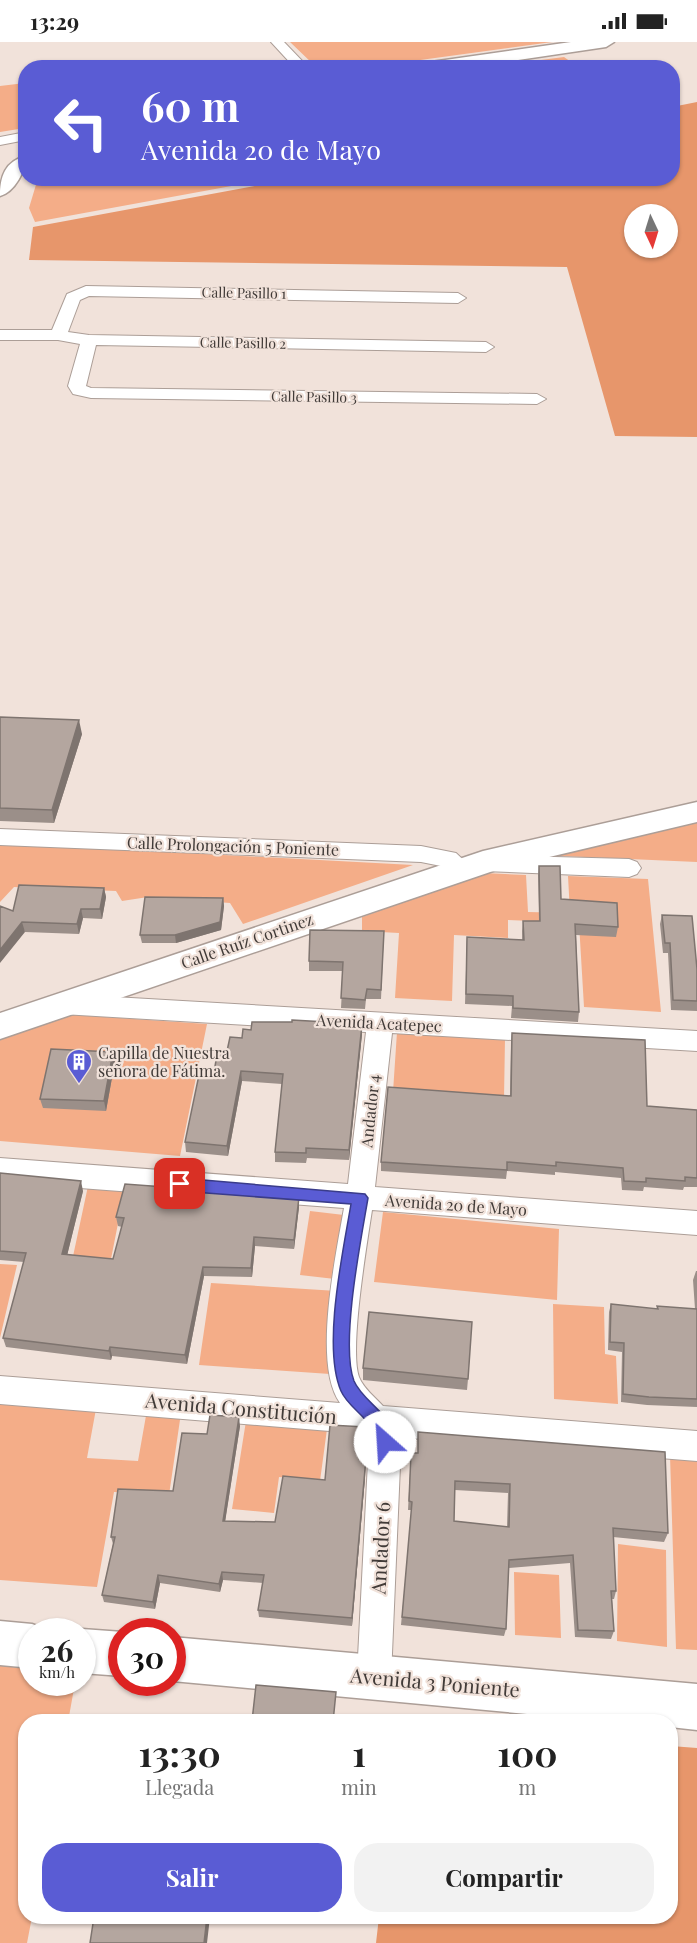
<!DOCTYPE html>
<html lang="es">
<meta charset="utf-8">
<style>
:root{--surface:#fff;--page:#f2f2f2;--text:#222;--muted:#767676;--accent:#5a5cd4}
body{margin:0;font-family:"Playfair Display",serif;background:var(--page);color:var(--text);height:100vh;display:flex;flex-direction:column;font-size:22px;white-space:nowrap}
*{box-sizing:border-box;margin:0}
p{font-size:20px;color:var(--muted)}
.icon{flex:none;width:33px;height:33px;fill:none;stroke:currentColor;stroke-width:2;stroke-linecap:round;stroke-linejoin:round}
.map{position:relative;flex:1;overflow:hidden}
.drawer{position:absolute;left:18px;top:1672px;width:660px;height:210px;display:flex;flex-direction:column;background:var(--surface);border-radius:24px;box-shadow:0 2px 4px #0004}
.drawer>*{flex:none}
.guide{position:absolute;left:18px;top:18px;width:662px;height:126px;border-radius:24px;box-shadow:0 2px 4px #0004;background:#5a5cd4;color:#fff;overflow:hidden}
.needle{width:39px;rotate:176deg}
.controls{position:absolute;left:624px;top:162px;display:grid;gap:12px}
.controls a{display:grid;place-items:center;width:54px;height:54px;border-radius:50%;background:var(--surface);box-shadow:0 2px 4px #0004;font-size:30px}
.speed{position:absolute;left:18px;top:1576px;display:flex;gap:12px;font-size:30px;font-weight:700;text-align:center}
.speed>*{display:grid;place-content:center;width:78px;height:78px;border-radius:50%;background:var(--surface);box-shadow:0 2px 4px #0004;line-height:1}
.speed small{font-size:15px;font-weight:400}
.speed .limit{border:9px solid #d22;background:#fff;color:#111}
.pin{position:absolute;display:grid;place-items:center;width:51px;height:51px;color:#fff;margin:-26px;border-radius:12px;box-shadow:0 3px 9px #0006}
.me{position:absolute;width:66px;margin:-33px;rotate:334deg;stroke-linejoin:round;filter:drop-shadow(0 0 4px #0008)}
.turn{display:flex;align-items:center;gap:21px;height:126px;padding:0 24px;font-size:27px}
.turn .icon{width:78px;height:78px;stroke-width:2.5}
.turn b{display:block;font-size:42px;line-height:51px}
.eta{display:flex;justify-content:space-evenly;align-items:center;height:102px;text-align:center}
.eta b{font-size:36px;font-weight:700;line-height:42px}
.primary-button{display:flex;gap:12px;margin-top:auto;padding:12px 24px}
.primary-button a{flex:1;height:69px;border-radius:24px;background:var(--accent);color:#fff;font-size:24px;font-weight:700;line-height:69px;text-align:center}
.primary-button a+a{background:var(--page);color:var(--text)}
.status{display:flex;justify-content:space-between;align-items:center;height:42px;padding:0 30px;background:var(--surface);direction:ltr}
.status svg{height:16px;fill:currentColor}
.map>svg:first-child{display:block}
.green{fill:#f4ad88}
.forest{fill:#e7966b;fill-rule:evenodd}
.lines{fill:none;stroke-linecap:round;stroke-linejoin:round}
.street-casing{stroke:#ac9e97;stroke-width:2}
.secondary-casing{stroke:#ac9e97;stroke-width:3}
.primary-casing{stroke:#ac9e97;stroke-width:3}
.street{fill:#fff;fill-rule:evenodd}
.secondary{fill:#fff;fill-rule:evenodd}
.primary{fill:#fff;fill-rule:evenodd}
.wall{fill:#9b8f89;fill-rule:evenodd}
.shaded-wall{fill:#7e746f}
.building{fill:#b4a69f;stroke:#7e746f;stroke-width:1.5;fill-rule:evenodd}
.route{fill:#5a5cd4;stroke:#3a3c8a;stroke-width:1.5}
.labels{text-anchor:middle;stroke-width:4.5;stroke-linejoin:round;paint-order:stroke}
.far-street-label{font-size:14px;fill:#413b38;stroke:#f1e2da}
.street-label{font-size:16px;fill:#413b38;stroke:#f1e2da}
.poi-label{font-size:16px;fill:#413b38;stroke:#f1e2da;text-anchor:start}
.near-street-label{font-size:20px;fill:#413b38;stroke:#f1e2da}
</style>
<div class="status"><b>13:29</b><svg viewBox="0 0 49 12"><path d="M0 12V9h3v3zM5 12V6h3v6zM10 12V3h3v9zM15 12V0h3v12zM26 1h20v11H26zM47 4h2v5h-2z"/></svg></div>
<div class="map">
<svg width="697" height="1901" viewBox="0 0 697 1901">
<rect width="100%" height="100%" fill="#f1e2da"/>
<path class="green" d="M 290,0 L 552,0 L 369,25 L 321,25 L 314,23 Z
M 564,15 L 578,25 L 487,25 Z
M 25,41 L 25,86 L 0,90 L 0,44 Z
M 38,136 L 270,136 L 270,137 L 35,180 L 29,166 Z
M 697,780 L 697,820 L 539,813 Z
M 0,801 L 413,823 L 243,882 L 230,861 L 148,855 L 122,859 L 116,849 L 14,845 L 0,860 Z
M 484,831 L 526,833 L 528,870 L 570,871 L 568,834 L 648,837 L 661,970 L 584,965 L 579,881 L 508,878 L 508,896 L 454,893 L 452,959 L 395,956 L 399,891 L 362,889 L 362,875 Z
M 61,972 L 207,982 L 180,1114 L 0,1099 L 0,997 Z
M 397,990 L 505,996 L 504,1057 L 393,1050 Z
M 88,1144 L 125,1146 L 110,1222 L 72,1219 Z
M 310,1169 L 344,1173 L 335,1237 L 300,1233 Z
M 383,1170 L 559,1187 L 557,1258 L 374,1240 Z
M 0,1222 L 17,1223 L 0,1296 Z
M 211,1241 L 337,1249 L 330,1332 L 199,1323 Z
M 553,1262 L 604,1265 L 605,1312 L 616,1314 L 618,1362 L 554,1357 Z
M 0,1361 L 96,1367 L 87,1416 L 138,1419 L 147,1368 L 181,1371 L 169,1453 L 114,1450 L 97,1545 L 0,1538 Z
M 246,1379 L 327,1387 L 320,1439 L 279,1435 L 274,1471 L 232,1467 Z
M 670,1413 L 697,1415 L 697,1608 L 676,1607 Z
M 618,1502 L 666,1508 L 667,1605 L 617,1599 Z
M 514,1530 L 559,1533 L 561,1596 L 515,1593 Z
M 0,1615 L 31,1618 L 32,1641 L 75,1641 L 68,1680 L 26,1680 L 26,1875 L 32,1875 L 27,1901 L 0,1901 Z"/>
<path class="forest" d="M 697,60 L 697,395 L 615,394 L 567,225 L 29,218 L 33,185 L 293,137 L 672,136 L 672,65 ZM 634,172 L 668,172 L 668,206 L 634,206 Z
M 671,1704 L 697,1706 L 697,1901 L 376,1901 L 379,1875 L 670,1875 Z"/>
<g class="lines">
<defs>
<path id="street" d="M 271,0 L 284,0 L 309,26 L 295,26 Z
M 26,90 L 26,98 L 0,103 L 0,95 Z
M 86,244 L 458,251 L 466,256 L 458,261 L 89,254 L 80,258 L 68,290 L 89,293 L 486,300 L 494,305 L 486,310 L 96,303 L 86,344 L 91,346 L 537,352 L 546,357 L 537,362 L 91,356 L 73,352 L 68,344 L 80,302 L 58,298 L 0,298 L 0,288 L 52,288 L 67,252 Z
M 0,787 L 421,804 L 456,811 L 473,827 L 469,833 L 461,836 L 441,824 L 421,820 L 0,803 Z
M 484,813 L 629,817 L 637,820 L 641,826 L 637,832 L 629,835 L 484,829 L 476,827 L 472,821 L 476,815 Z
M 62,952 L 697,989 L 697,1009 L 392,991 L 375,1145 L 697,1169 L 697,1193 L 372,1168 C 367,1202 349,1307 359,1335 C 363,1346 376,1356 383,1364 L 697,1389 L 697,1419 L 398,1395 L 401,1400 L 391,1635 L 386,1647 L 374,1652 L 362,1647 L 357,1635 L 369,1400 L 366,1392 L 0,1362 L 0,1334 L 340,1361 C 312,1322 336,1213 344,1166 L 0,1140 L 0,1116 L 348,1142 L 366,990 L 62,972 L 53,969 L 49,962 L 53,955 Z"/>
<path id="secondary" d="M 697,760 L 697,780 L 499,827 L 0,997 L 0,971 L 483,809 Z
M 0,1579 L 32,1582 L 48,1588 L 32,1590 L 32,1626 L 0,1623 Z
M 82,1587 L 123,1590 L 122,1634 L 82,1631 L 82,1590 L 74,1590 Z
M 172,1595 L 697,1642 L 697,1688 L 670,1685 L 670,1680 L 614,1680 L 172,1639 Z"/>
<path id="primary" d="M 571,0 L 614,0 L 606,5 L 463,26 L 416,26 L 424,21 Z
M 26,114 C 26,128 15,150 0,154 C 0,135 5,119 26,114 Z"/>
</defs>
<use href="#street" class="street-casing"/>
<use href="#secondary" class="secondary-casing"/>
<use href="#primary" class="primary-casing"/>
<use href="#street" class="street"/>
<use href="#secondary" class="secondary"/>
<use href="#primary" class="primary"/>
</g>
<path class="wall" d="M 0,675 L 82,692 L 54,781 L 0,779 Z
M 539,824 L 561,857 L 618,885 L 616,895 L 576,893 L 579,970 L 578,980 L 511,976 L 512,964 L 465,962 L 467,895 L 522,898 L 522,889 L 523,879 L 539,879 L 538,833 Z
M 104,846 L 106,855 L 102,877 L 83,876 L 79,892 L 25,890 L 13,869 Z
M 223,856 L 224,864 L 221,888 L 176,901 L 142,901 L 140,893 Z
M 662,873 L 697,927 L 697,969 L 671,968 L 668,911 L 663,911 L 660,882 Z
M 384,889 L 381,957 L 366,957 L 365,967 L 341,966 L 343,929 L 309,929 L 309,919 Z
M 512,991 L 647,1064 L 697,1068 L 697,1145 L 684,1145 L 683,1148 L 644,1145 L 643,1149 L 622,1148 L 621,1136 L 555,1130 L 555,1133 L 507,1129 L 506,1137 L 381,1129 L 381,1120 L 510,1054 L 511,1000 Z
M 362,992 L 349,1118 L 307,1116 L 306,1121 L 275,1120 L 275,1110 L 282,1042 L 242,1039 L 228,1114 L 186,1110 L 185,1100 L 221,1014 L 242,996 Z
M 113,1010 L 115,1019 L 106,1069 L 43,1066 L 40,1057 Z
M 0,1131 L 83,1149 L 67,1213 L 113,1217 L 122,1185 L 118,1184 L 116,1175 L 299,1165 L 294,1207 L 255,1204 L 252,1235 L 204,1234 L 187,1322 L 112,1314 L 111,1318 L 6,1305 L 3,1296 L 24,1220 L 0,1218 Z
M 696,1229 L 697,1229 L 697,1365 L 647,1363 L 621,1360 L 622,1310 L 608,1308 L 609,1270 L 611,1262 L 657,1267 L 657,1264 L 695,1267 L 693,1238 Z
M 363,1326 L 468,1337 L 467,1348 L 363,1338 Z
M 240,1384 L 225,1479 L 275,1480 L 325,1438 L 365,1436 L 352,1584 L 259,1575 L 258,1568 L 263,1541 L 223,1538 L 220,1550 L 160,1541 L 155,1567 L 104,1560 L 102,1553 L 113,1502 L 111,1495 L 173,1449 L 207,1392 Z
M 418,1390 L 668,1491 L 664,1500 L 613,1495 L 616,1549 L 614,1557 L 612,1557 L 614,1589 L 611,1597 L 575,1595 L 570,1521 L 509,1526 L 506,1587 L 504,1594 L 401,1583 L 412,1468 L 408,1468 L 411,1411 L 418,1411 ZM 455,1448 L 508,1451 L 507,1485 L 454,1479 Z"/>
<path class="shaded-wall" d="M 79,678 L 82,692 L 54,781 L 52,768 Z
M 104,846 L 106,855 L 102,877 L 100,867 Z
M 223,856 L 224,864 L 221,888 L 176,901 L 175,893 Z
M 81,867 L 83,876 L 79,892 L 77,882 Z
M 22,880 L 25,890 L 0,921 L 0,908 Z
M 362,982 L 362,992 L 349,1118 L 349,1108 Z
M 113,1010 L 115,1019 L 106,1069 L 104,1059 Z
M 241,1029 L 242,1039 L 228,1114 L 227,1104 Z
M 81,1139 L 83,1149 L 65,1222 L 62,1212 Z
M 299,1155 L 299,1165 L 294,1207 L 294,1198 Z
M 254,1195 L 255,1204 L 252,1235 L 251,1226 Z
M 203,1225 L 204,1234 L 187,1322 L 185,1313 Z
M 110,1305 L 112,1314 L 111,1318 L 109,1309 Z
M 239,1375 L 240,1384 L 224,1487 L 223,1479 Z
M 367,1392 L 365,1436 L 352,1584 L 352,1576 Z
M 222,1530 L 223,1538 L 220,1550 L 219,1542 Z
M 158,1533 L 160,1541 L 155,1567 L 153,1560 Z
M 207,1875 L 210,1875 L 207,1901 L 204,1901 Z"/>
<path class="building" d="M 0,675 L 79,678 L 52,768 L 0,766 Z
M 539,824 L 560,824 L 561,857 L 617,861 L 618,885 L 575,882 L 579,970 L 513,966 L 513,954 L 466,952 L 467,895 L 524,898 L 523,879 L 540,879 Z
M 19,843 L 104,846 L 100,867 L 81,867 L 77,882 L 22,880 L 0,908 L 0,864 L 13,869 Z
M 145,855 L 223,856 L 220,880 L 175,893 L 140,893 Z
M 662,873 L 692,874 L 697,927 L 697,959 L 673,958 L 670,901 L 665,901 Z
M 310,888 L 384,889 L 381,948 L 367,947 L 365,958 L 341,956 L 343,920 L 309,919 Z
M 292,978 L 362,982 L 349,1108 L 306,1106 L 306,1111 L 275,1110 L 283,1032 L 241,1029 L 227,1104 L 185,1100 L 200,1028 L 214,1030 L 217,1013 L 221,1014 L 222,1008 L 227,1009 L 230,995 L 242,996 L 243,987 L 251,988 L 252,980 L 292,980 Z
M 512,991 L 645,998 L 647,1064 L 697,1068 L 697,1136 L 685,1135 L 685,1139 L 646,1136 L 646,1140 L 624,1139 L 623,1126 L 556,1120 L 556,1124 L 507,1120 L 507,1128 L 381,1120 L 388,1045 L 511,1054 Z
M 51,1007 L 113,1010 L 104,1059 L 40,1057 Z
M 0,1131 L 81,1139 L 62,1212 L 113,1217 L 124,1176 L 116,1175 L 125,1142 L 299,1155 L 294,1198 L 254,1195 L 251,1226 L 203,1225 L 185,1313 L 110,1305 L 109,1309 L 3,1296 L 26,1211 L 0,1209 Z
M 611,1262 L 658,1267 L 657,1264 L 697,1267 L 697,1357 L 649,1355 L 623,1352 L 624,1301 L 610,1300 Z
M 369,1270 L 472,1280 L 468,1337 L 363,1326 Z
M 210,1373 L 239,1375 L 223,1479 L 275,1480 L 283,1434 L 325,1438 L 330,1383 L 365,1385 L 367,1392 L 365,1427 L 352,1576 L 258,1568 L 264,1533 L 222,1530 L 219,1542 L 158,1533 L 153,1560 L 102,1553 L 115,1495 L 111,1495 L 118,1447 L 173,1449 L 182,1391 L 207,1392 Z
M 418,1390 L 665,1410 L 668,1491 L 613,1486 L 616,1549 L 611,1549 L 614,1589 L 578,1588 L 573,1513 L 509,1518 L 506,1587 L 402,1575 L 412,1460 L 409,1459 L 411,1411 L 418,1411 ZM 455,1439 L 510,1442 L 509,1485 L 454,1479 Z
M 256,1643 L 336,1650 L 333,1680 L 252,1679 Z
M 94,1875 L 207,1875 L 204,1901 L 90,1901 Z"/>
<path class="route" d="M 180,1136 L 365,1152 L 368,1156 C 361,1197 340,1303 354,1339 C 359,1351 372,1361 381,1371 C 387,1379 390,1391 394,1400 L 391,1406 L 385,1408 L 379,1406 C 376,1399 374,1391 371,1385 C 363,1372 347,1363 341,1349 C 322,1305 343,1210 351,1162 L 180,1149 L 172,1142 Z"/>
<defs>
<symbol id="building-pin" viewBox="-11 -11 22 30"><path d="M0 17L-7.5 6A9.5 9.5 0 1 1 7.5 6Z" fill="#5a5cd4" stroke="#f1e2da"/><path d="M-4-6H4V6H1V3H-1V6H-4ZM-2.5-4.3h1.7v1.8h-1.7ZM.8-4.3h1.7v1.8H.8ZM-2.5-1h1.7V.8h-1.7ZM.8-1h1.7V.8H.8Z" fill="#fff"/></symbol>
</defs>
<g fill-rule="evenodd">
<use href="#building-pin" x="64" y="1005" width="30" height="40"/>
</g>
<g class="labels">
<g class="far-street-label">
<text transform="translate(244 251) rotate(1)" y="5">Calle Pasillo 1</text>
<text transform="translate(243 301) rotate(1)" y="5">Calle Pasillo 2</text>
<text transform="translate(314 355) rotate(1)" y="5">Calle Pasillo 3</text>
</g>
<g class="street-label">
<text transform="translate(233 804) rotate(2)" y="6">Calle Prolongación 5 Poniente</text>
<text transform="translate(247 899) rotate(-19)" y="6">Calle Ruíz Cortinez</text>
<text transform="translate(379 981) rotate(3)" y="6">Avenida Acatepec</text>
<text transform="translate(370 1069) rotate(-84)" y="6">Andador 4</text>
<text transform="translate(456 1163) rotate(4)" y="6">Avenida 20 de Mayo</text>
</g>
<g class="poi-label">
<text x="98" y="1017">Capilla de Nuestra<tspan x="98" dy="18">señora de Fátima.</tspan></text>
</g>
<g class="near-street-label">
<text transform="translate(241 1367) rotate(5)" y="7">Avenida Constitución</text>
<text transform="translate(381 1506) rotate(-87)" y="7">Andador 6</text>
<text transform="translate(435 1641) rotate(5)" y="7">Avenida 3 Poniente</text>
</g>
</g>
</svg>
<div class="controls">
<a><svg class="needle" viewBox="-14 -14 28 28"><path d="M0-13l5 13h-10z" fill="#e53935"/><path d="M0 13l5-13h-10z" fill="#767676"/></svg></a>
</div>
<div class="speed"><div>26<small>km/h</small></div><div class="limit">30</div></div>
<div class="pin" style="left:180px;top:1142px;background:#d93025"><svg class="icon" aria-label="arrive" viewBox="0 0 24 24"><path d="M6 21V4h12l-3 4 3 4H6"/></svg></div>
<svg class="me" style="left:385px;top:1400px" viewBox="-20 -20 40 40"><circle r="19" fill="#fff"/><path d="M0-13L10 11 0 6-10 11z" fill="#5a5cd4"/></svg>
<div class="guide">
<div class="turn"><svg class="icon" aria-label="left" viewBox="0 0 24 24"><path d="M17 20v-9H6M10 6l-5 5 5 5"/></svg><div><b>60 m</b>Avenida 20 de Mayo</div></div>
</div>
<section class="drawer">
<div class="eta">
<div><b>13:30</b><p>Llegada</p></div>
<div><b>1</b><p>min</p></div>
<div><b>100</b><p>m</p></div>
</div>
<div class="primary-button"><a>Salir</a><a>Compartir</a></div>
</section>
</div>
